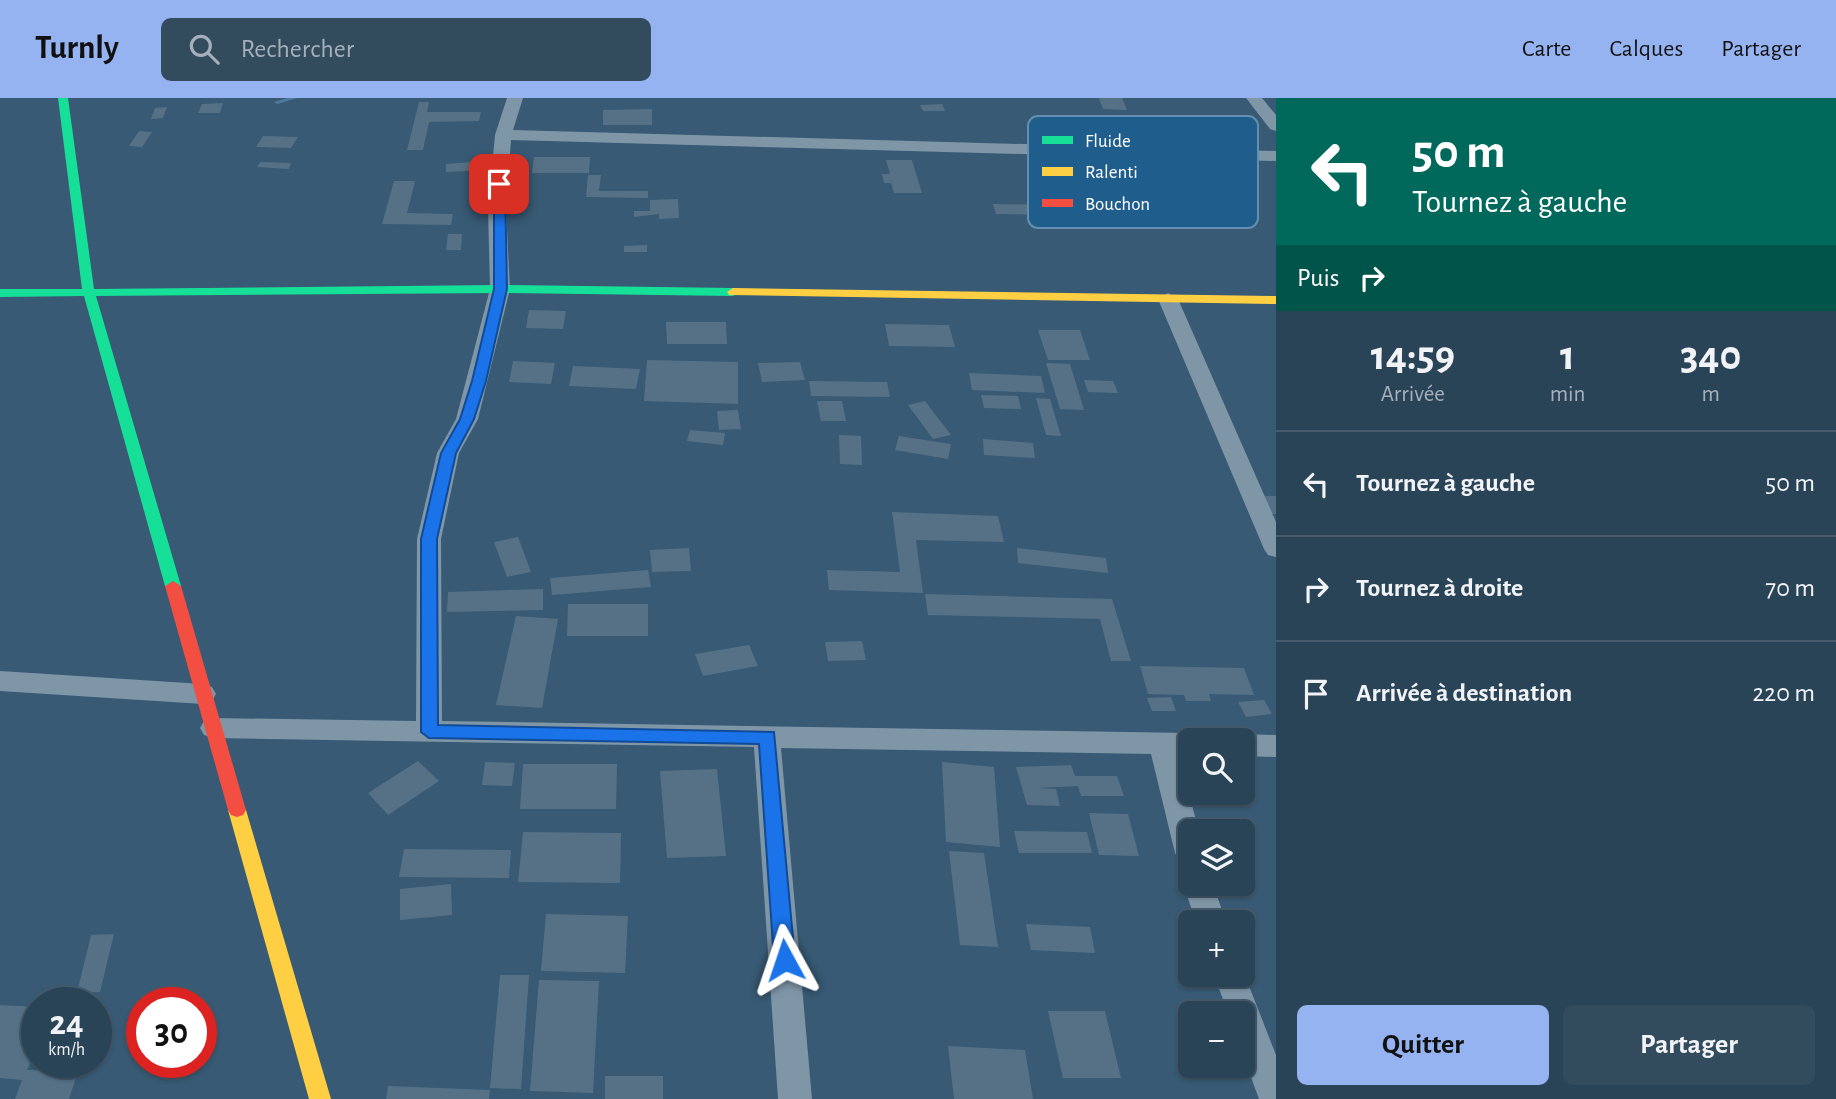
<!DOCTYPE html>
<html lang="fr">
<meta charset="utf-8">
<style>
:root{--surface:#2a4457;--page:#324b5d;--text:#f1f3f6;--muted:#a5b0ba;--line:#465c6d;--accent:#95b2f1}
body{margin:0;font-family:"Alegreya Sans",sans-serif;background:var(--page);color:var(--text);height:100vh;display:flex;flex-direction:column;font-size:26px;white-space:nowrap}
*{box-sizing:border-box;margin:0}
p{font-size:23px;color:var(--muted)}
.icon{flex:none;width:38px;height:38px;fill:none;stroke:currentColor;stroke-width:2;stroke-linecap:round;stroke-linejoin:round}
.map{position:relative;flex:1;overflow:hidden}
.sheet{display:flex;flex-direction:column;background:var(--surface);width:560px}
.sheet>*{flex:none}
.guide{background:#00695c;color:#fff;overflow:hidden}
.controls{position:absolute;left:1178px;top:630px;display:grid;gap:14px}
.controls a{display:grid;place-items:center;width:77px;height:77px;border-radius:10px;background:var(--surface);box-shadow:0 2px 5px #0004,0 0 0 2px var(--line);font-size:35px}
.speed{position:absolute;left:21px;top:889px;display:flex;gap:14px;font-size:35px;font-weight:700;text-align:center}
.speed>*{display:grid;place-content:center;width:91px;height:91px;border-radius:50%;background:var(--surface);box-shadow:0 2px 5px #0004,0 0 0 2px var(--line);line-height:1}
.speed small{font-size:18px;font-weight:400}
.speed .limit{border:10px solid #d22;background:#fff;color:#111}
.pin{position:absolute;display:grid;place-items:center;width:60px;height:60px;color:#fff;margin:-30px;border-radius:14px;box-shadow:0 4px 10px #0006}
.me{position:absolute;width:77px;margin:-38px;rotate:355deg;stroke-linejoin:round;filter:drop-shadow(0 0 5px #0008)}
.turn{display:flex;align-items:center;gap:24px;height:147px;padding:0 21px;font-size:32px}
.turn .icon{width:91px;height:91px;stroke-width:2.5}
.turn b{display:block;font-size:49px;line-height:60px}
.then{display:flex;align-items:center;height:66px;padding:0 21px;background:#0003;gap:14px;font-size:26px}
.eta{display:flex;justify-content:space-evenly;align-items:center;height:119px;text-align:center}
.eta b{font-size:42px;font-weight:700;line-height:49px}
.action{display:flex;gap:14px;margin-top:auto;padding:14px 21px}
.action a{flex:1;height:80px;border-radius:10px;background:var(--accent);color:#111;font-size:28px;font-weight:700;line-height:80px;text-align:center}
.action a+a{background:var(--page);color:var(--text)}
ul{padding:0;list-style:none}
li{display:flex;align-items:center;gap:21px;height:105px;padding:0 21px;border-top:2px solid var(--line)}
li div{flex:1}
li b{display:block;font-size:26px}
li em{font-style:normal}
header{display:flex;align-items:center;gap:42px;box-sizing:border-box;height:98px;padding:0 35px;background:var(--accent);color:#111}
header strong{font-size:33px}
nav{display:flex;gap:38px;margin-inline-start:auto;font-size:24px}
.search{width:490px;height:63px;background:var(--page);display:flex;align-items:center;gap:18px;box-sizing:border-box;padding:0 24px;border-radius:10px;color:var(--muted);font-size:26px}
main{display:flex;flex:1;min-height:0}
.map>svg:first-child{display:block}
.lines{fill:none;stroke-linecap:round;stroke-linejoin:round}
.stream{fill:#4e799a;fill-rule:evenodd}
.building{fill:#567186}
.street{fill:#7f96a7;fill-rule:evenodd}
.fast{fill:#16e098;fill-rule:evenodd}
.slow{fill:#ffcf43;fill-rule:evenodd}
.jam{fill:#f24e42;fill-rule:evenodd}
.route{fill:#1a73e8;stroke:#114b97;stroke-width:2}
.key{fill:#1f5d8d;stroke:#628eaf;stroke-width:2}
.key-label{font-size:19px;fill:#fff}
</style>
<header>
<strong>Turnly</strong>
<div class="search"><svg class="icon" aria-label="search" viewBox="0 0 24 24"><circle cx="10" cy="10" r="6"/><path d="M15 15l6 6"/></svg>Rechercher</div>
<nav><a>Carte</a><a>Calques</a><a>Partager</a></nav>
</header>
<main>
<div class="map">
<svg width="1276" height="1001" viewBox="0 0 1276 1001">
<rect width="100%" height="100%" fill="#385a74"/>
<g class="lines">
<path class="stream" d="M 287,0 L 298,0 L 277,6 L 274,4 Z"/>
</g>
<path class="building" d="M 1099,0 L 1122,0 L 1127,12 L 1103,11 Z
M 419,4 L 429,4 L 427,14 L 481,14 L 479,23 L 429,24 L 423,52 L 407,52 Z
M 223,5 L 220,15 L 198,15 L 202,6 Z
M 942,6 L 945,13 L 923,13 L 920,7 Z
M 167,9 L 163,20 L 151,21 L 155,10 Z
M 652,11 L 652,27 L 603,27 L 603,12 Z
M 139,33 L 152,34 L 142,49 L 129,48 Z
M 263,38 L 298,39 L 291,50 L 256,49 Z
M 534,59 L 590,59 L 589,75 L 532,75 Z
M 886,62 L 912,62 L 922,95 L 894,95 L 891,85 L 884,85 L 882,76 L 890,76 Z
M 485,63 L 486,72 L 446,74 L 446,66 Z
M 260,64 L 291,65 L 289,71 L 257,69 Z
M 588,77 L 601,77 L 599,93 L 648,93 L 648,100 L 586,99 Z
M 394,83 L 415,83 L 407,115 L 453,116 L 451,127 L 382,126 Z
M 678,101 L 679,120 L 659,121 L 659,116 L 634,119 L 634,113 L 650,113 L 650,102 Z
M 993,106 L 1059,107 L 1063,117 L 996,116 Z
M 448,136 L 462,136 L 461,152 L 446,152 Z
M 647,147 L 647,154 L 624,154 L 624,148 Z
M 529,212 L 566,213 L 563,231 L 526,230 Z
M 666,224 L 726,224 L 727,246 L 667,246 Z
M 885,226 L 949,227 L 955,249 L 889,248 Z
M 1038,232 L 1080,232 L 1090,262 L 1048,262 Z
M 647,262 L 738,264 L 738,306 L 644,303 Z
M 513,263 L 555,265 L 551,286 L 509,284 Z
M 800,264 L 805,282 L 762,284 L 758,265 Z
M 1046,265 L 1070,266 L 1084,312 L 1060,311 Z
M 573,268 L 640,271 L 636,291 L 569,288 Z
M 969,275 L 1041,278 L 1045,295 L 972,292 Z
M 1084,282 L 1113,283 L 1118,295 L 1088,294 Z
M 809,283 L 887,284 L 890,299 L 811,298 Z
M 981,297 L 1018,298 L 1021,311 L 984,310 Z
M 1036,300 L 1050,301 L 1061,338 L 1046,337 Z
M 817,303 L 842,303 L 846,323 L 821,323 Z
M 925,303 L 951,337 L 933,341 L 908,307 Z
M 738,312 L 741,331 L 719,332 L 717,313 Z
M 690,332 L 725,335 L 723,347 L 687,343 Z
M 839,337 L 861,338 L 862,367 L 840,366 Z
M 899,338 L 951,346 L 948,361 L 895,352 Z
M 983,341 L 1033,345 L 1035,360 L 984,357 Z
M 1258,398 L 1276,398 L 1276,416 L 1267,416 Z
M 892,414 L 998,418 L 1004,444 L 916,442 L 923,495 L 829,492 L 827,472 L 900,474 Z
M 518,439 L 531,474 L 507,479 L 494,444 Z
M 689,450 L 691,473 L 652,474 L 650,452 Z
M 1017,450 L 1106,460 L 1108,475 L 1018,465 Z
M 648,472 L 651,489 L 552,497 L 550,480 Z
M 543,491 L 543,512 L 447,514 L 448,494 Z
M 925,496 L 1112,501 L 1131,563 L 1111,563 L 1100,521 L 928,517 Z
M 568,506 L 648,506 L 648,538 L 567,538 Z
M 516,518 L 558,521 L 542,610 L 496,607 Z
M 862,543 L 866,562 L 828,563 L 825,544 Z
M 749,547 L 758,568 L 703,578 L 695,556 Z
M 1140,568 L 1244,570 L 1254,597 L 1209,596 L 1211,603 L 1186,603 L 1184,597 L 1148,596 Z
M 1171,599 L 1176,613 L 1152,613 L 1147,600 Z
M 1264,602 L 1272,616 L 1246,619 L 1238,604 Z
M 418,663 L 439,683 L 388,717 L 368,695 Z
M 485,664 L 515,665 L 512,688 L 482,687 Z
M 942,664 L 994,669 L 1000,749 L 946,744 Z
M 523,666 L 617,666 L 616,711 L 520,711 Z
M 1071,667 L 1075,678 L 1117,678 L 1124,698 L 1081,698 L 1078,688 L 1038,690 L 1056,691 L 1060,708 L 1027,707 L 1016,669 Z
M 717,671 L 726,758 L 667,760 L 660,673 Z
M 1089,715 L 1128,716 L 1139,758 L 1099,757 Z
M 1014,733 L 1087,734 L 1092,755 L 1019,755 Z
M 523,734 L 621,735 L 620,785 L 518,784 Z
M 404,751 L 511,752 L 509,780 L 399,779 Z
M 949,753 L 984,755 L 998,849 L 960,847 Z
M 451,786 L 452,817 L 400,822 L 400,791 Z
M 546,816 L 628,818 L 625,875 L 541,873 Z
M 1026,826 L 1090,829 L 1095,855 L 1031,852 Z
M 114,836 L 100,894 L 77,895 L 91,837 Z
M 500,877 L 529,877 L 521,991 L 490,990 Z
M 539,882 L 599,883 L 593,995 L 530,993 Z
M 0,907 L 37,909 L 37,949 L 27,972 L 78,973 L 69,1001 L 15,1001 L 22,982 L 0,980 Z
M 1048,913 L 1105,913 L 1121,980 L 1063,980 Z
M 948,948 L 1025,952 L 1033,1001 L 954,1001 Z
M 605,978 L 663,978 L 663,1001 L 605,1001 Z
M 388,988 L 490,992 L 489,1001 L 386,1001 Z"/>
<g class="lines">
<path class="street" d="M 507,0 L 523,0 L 513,32 L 1276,53 L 1276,63 L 511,42 L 506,111 L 510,191 L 478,321 L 459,355 L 441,441 L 442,623 L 1190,635 L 1202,642 L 1190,642 L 1190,657 L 1178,656 L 1199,733 L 1190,733 L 1190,767 L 1180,764 L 1175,755 L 1151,656 L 781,650 L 812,1001 L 778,1001 L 754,649 L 213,640 L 204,637 L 200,630 L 204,623 L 213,620 L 416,623 L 417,441 L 437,355 L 456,321 L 490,191 L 488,111 L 495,37 Z
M 1246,0 L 1262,0 L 1276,17 L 1276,33 L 1270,31 Z
M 1168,195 L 1178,201 L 1276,424 L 1276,459 L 1268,457 L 1264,451 L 1158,201 Z
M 0,573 L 203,586 L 212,589 L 216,596 L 212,603 L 203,606 L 0,593 Z
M 1242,636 L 1276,637 L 1276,659 L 1242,658 L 1242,642 L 1231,642 Z
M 1190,776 L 1190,786 L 1213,786 L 1226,824 L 1196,824 L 1183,786 Z
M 1242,870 L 1276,957 L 1276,1001 L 1259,1001 L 1242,955 L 1242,915 L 1228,915 L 1214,877 L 1242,877 Z"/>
<path class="fast" d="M 58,0 L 68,0 L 94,191 L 500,187 L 733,190 L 739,194 L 733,198 L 500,195 L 96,198 L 181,488 L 173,493 L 165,488 L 84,198 L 0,199 L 0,191 L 82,191 Z"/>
<path class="slow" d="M 733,190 L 1276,198 L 1276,206 L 729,197 L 727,194 Z
M 237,705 L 243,707 L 246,712 L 331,1001 L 309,1001 L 228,712 L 231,707 Z"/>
<path class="jam" d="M 173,483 L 181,488 L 246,712 L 243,717 L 237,719 L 231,717 L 228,712 L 165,488 Z"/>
</g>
<path class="route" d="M 499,83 L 505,86 L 507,191 L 486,283 L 474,321 L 456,355 L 437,441 L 438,627 L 774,634 L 795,862 L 792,868 L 785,871 L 777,868 L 774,862 L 759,646 L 429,640 L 421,634 L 421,441 L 441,355 L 460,321 L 472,283 L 494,191 L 494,86 Z"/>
<rect x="1028" y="18" width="230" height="112" rx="10" class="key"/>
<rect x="1042" y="38" width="31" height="8" fill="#16e098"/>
<rect x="1042" y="69" width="31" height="9" fill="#ffcf43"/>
<rect x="1042" y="101" width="31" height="8" fill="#f24e42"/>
<g class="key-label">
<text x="1085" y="49">Fluide</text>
<text x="1085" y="80">Ralenti</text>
<text x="1085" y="112">Bouchon</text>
</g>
</svg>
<div class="controls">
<a><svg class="icon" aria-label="search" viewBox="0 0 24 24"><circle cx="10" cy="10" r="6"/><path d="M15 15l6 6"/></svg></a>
<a><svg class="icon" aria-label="layers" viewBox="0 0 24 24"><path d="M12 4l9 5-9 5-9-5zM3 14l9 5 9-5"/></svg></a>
<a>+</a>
<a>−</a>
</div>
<div class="speed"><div>24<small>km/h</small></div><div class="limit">30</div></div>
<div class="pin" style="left:499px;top:86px;background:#d93025"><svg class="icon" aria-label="arrive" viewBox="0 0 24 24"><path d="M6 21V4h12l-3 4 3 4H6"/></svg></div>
<svg class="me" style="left:785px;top:862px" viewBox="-20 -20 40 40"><path d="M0-17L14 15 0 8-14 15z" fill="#1a73e8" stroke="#fff" stroke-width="4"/></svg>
</div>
<section class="sheet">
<div class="guide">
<div class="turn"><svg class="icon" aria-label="left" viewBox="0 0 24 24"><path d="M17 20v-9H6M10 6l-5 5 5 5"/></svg><div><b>50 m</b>Tournez à gauche</div></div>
<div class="then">Puis<svg class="icon" aria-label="right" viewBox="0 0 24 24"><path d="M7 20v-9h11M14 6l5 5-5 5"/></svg></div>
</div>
<div class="eta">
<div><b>14:59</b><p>Arrivée</p></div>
<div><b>1</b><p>min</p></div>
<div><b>340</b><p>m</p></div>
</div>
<ul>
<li><svg class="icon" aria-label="left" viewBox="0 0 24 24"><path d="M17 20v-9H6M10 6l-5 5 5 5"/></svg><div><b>Tournez à gauche</b></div><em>50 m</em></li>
<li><svg class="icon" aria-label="right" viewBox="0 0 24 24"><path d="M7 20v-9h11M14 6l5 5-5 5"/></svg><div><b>Tournez à droite</b></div><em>70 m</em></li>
<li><svg class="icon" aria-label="arrive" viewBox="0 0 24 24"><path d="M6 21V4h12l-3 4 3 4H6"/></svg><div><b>Arrivée à destination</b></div><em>220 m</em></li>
</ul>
<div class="action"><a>Quitter</a><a>Partager</a></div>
</section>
</main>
